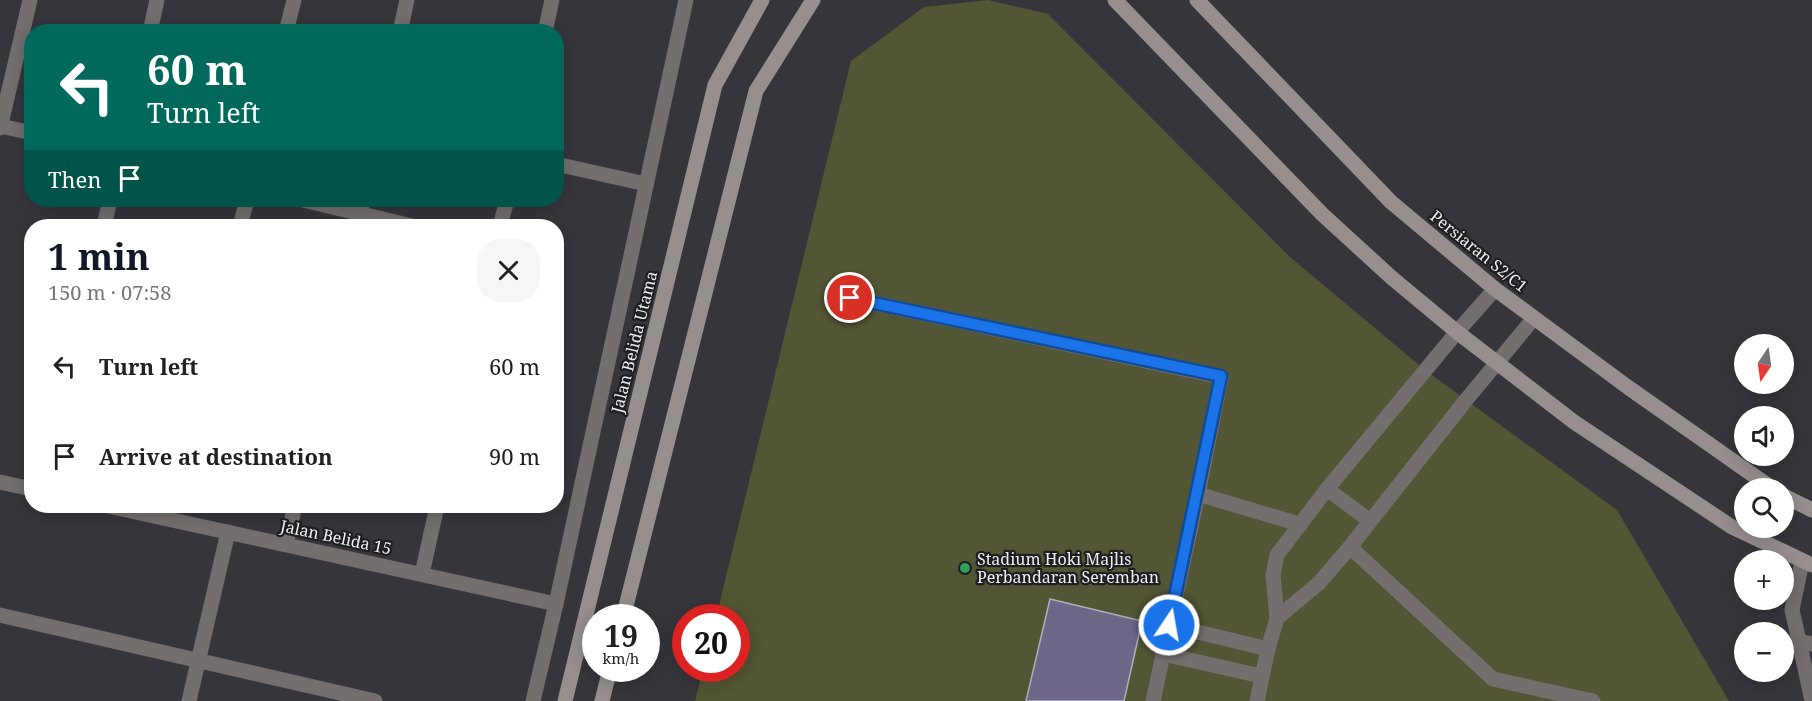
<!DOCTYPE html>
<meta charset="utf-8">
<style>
:root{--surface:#fff;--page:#f6f6f6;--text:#202124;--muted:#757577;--accent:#111827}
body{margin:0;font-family:"Noto Serif",serif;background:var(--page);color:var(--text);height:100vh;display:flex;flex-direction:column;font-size:22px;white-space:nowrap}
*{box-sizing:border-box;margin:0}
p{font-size:20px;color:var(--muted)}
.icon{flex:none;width:33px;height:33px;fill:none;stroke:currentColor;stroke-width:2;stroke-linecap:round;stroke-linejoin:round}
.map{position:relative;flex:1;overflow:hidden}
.sheet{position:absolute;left:24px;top:219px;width:540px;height:294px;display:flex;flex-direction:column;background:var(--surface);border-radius:24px;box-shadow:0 3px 15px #0003}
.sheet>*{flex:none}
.hud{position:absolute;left:24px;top:24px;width:540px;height:183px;border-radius:24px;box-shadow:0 3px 15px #0003;background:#00695c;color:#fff;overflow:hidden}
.needle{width:39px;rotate:193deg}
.fabs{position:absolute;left:1734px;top:334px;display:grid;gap:12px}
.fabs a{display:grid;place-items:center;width:60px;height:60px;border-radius:50%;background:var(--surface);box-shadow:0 3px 15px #0003;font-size:30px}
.speed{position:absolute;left:582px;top:604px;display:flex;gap:12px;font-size:30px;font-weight:700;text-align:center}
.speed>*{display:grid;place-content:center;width:78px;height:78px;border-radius:50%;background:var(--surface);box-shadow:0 3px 15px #0003;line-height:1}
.speed small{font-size:15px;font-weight:400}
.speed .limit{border:9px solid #d22;background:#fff;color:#111}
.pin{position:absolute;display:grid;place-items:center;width:51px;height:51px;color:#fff;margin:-26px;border:3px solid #fff;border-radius:50%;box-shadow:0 2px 6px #0007}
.me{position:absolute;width:66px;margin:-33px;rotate:12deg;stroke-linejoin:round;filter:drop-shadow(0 0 4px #0008)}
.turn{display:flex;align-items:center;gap:21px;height:126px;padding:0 24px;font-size:27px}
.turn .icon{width:78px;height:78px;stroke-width:2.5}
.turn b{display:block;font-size:42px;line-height:51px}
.then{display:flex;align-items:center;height:57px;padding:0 24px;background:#0003;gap:12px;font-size:22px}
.round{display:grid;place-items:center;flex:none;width:63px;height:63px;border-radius:24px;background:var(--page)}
.head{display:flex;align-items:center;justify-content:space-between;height:102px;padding:0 24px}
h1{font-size:36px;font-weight:700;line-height:45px;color:var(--accent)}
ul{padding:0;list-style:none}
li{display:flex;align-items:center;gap:18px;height:90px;padding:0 24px}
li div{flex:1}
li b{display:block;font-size:22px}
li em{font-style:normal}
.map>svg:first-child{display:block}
.green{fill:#525634}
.building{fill:#6e6687;stroke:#b0aeb8;stroke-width:1.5}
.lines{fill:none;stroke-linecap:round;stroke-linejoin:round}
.service{stroke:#746f6e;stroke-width:15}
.minor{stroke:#746f6e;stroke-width:15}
.secondary{stroke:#968f8d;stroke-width:15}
.route-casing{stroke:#114b97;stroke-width:15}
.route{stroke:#1a73e8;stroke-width:10}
.leisure-dot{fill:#2e9e5b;stroke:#1e1d20;stroke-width:2}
.labels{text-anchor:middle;stroke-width:4.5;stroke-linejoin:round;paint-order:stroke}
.street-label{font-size:16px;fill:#efeef3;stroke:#1e1d20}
.poi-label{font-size:16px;fill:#efeef3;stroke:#1e1d20;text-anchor:start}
</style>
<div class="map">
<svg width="1812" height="701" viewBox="0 0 1812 701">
<rect width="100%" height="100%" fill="#37353c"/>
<path class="green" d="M 988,0 L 1048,14 L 1290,257 L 1425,370 L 1617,510 L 1729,701 L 695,701 L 703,669 L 736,669 L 736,618 L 716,618 L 851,61 L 924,7 Z"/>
<path class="building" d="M 1050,599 L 1142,621 L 1124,701 L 1026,701 Z"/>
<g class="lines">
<path class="service" d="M 150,32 L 157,0
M 400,32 L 407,0
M 556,164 L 646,184
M 104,226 L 110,200
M 357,226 L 363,200
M 850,298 L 1221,377 L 1198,494
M 286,544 L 295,506
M 1350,547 L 1493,679 L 1593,701
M 556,604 L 686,0
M 0,615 L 375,701
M 1169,625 L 1268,649
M 1799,641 L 1812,701
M 1163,654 L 1261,676
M 189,701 L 228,532
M 1153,701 L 1198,494 L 1299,524"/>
<path class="minor" d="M 286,32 L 294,0
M 545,32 L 552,0
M 1,126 L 32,133
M 0,128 L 30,0
M 303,200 L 412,226
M 240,226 L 247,200
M 500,226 L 507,200
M 0,482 L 32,489
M 1327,489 L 1370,521
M 108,506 L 556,604 L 533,701
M 1802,562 L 1792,610 L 1799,641 L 1812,644
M 422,574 L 437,506
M 1277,618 L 1319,583 L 1350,547 L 1466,400 L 1534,318
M 1257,701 L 1268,649 L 1277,618 L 1273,575 L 1277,555 L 1327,489 L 1457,332 L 1495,289"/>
<path class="secondary" d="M 1115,0 L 1322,214 L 1392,278 L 1457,332 L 1574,422 L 1732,527 L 1812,565
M 1197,0 L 1391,202 L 1495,289 L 1629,388 L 1773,489
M 1784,496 L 1812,510
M 623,618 L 756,91 L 813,0
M 565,701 L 715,85 L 762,0
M 602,701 L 610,669"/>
</g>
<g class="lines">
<defs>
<path id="route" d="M 850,298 L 1221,376 L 1169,625"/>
</defs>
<use href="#route" class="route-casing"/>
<use href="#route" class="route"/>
</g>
<circle class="leisure-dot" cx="965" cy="568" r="6"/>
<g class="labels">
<g class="street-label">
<text transform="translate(1479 251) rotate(39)" y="6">Persiaran S2/C1</text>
<text transform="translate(634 342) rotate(-76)" y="6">Jalan Belida Utama</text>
<text transform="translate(336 537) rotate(12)" y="6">Jalan Belida 15</text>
</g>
<g class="poi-label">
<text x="977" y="565">Stadium Hoki Majlis<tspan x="977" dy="18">Perbandaran Seremban</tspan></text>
</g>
</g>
</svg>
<div class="fabs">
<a><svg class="needle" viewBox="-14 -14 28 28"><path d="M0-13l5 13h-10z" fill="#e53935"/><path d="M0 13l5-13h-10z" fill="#757577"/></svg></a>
<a><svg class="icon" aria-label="sound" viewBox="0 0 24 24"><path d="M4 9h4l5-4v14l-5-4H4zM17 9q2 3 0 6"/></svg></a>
<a><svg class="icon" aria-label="search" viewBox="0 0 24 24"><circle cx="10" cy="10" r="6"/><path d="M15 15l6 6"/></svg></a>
<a>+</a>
<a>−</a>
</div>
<div class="speed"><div>19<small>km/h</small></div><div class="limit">20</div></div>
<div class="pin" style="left:850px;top:298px;background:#d93025"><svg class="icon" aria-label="arrive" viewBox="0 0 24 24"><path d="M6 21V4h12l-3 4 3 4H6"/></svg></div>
<svg class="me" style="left:1169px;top:625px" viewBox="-20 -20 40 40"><circle r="17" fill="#1a73e8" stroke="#fff" stroke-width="3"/><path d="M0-11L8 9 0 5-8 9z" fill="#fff"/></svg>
<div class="hud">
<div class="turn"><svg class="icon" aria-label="left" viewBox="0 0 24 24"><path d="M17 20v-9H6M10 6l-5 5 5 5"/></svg><div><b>60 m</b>Turn left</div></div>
<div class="then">Then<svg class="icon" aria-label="arrive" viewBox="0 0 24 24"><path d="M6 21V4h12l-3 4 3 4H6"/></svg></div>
</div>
<section class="sheet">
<div class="head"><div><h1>1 min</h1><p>150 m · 07:58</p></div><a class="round"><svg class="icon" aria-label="close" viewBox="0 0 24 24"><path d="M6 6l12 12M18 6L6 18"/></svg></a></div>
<ul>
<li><svg class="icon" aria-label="left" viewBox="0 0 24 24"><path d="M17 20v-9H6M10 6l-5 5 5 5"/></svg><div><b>Turn left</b></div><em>60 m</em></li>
<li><svg class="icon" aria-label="arrive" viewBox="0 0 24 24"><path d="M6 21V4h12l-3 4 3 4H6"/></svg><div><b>Arrive at destination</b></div><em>90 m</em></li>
</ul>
</section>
</div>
